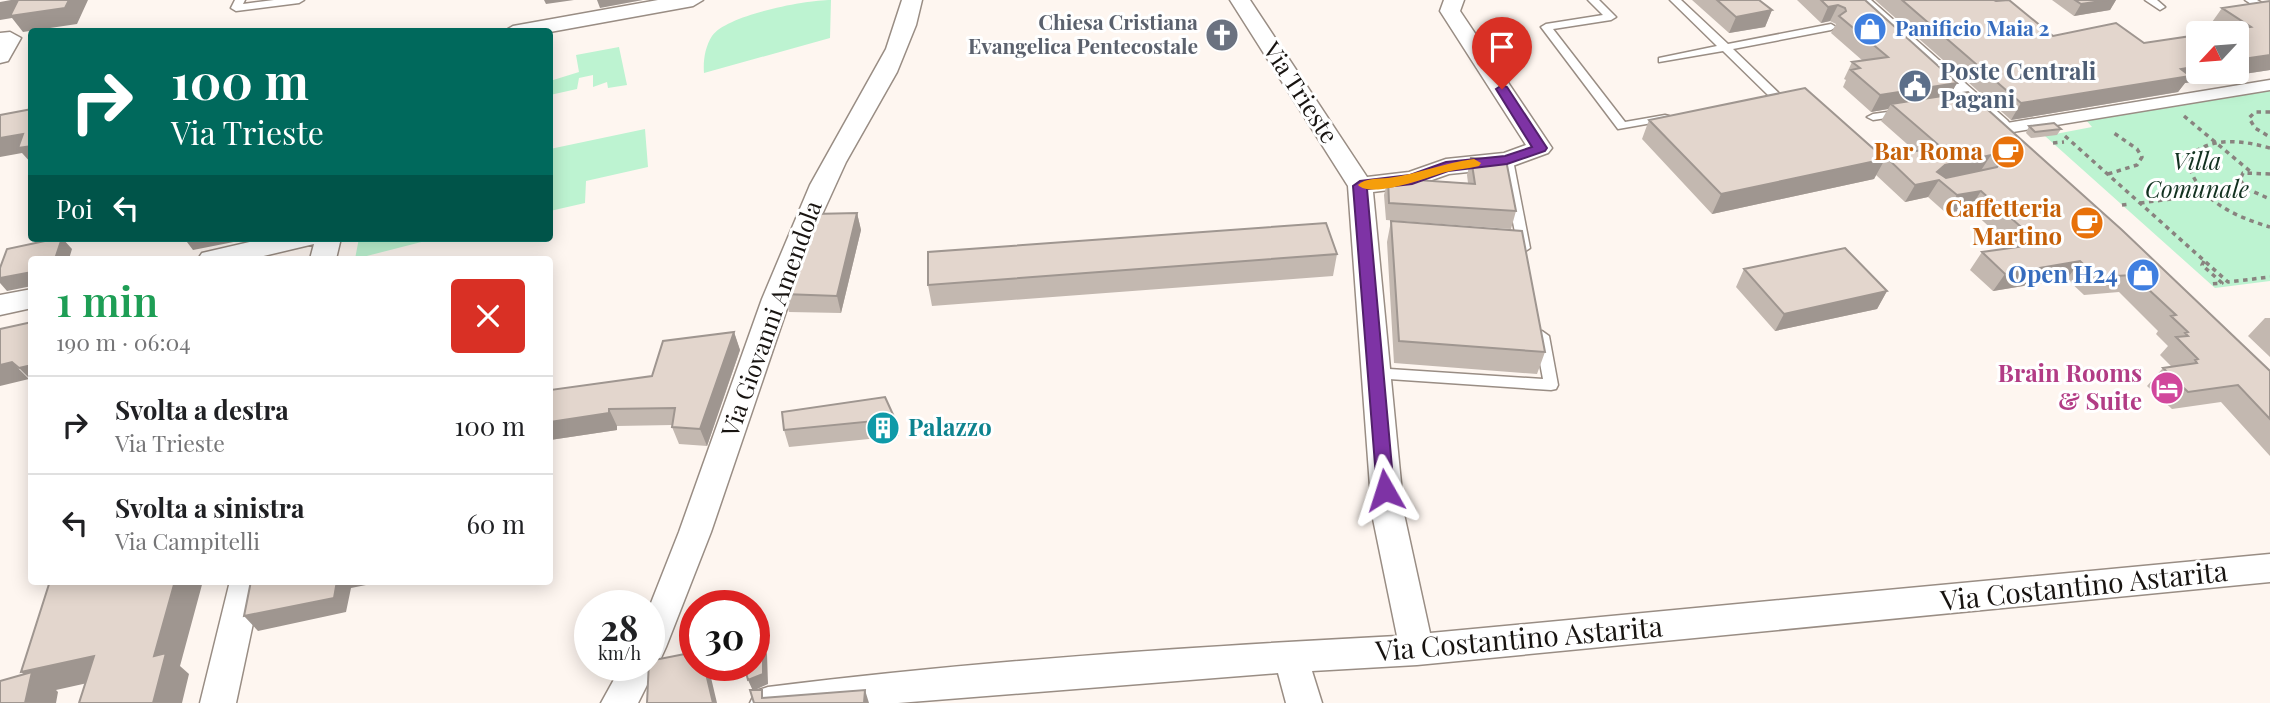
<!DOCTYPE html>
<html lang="it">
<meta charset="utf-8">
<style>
:root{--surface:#fff;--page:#f2f2f2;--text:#202124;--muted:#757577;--line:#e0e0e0}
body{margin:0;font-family:"Playfair Display",serif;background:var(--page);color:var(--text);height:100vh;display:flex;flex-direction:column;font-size:26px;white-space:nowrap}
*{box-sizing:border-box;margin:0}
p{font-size:23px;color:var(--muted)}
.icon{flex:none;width:38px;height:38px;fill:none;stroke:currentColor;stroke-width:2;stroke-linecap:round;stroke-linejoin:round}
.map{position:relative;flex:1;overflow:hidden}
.panel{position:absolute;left:28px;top:256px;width:525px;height:329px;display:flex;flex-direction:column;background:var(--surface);border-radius:7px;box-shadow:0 4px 18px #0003}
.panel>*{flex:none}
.guide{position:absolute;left:28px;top:28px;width:525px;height:214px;border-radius:7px;box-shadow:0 4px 18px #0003;background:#00695c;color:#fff;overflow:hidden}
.needle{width:46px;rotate:244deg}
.fabs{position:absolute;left:2186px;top:21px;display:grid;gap:14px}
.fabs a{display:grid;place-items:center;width:63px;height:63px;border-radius:7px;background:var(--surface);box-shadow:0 4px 18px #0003;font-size:35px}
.speed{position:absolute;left:574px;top:590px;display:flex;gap:14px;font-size:35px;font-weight:700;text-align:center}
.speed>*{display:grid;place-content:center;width:91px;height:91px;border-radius:50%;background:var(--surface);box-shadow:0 4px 18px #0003;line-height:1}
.speed small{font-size:18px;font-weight:400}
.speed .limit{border:10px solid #d22;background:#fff;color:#111}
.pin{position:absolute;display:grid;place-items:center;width:60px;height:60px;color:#fff;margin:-72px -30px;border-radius:50% 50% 50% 0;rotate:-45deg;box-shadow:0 0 7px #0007}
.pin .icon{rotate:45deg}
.me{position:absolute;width:77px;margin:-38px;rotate:354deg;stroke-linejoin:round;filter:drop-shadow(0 0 5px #0008)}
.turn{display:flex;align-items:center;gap:24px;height:147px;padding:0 28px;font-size:32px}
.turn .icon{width:91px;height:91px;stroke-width:2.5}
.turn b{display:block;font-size:49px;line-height:60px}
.then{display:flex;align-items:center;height:66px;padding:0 28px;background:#0003;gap:14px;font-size:26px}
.round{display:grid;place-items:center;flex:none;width:74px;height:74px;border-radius:7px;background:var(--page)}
.summary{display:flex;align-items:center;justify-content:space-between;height:119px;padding:0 28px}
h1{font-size:42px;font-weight:600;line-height:52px;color:#1e9e55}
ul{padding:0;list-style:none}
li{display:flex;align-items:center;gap:21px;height:98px;padding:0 28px;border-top:2px solid var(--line)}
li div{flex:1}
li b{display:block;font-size:26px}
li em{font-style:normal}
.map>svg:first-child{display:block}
.green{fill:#bdf3d1}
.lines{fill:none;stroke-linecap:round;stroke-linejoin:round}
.service-casing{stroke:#998d84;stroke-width:3}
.pedestrian-casing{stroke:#998d84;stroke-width:3}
.minor-casing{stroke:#998d84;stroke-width:3}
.tertiary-casing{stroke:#998d84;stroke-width:3}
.path{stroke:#89837f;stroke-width:3.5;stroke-dasharray:4.5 4.5;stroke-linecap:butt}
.service{fill:#fff;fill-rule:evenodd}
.pedestrian{fill:#fff;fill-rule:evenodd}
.minor{fill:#fff;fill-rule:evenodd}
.tertiary{fill:#fff;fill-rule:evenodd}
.wall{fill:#c3b8b0}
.shaded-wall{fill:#9f9690}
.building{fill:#e3d6cd;stroke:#9f9690;stroke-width:2;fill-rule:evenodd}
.route{fill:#7e33a5;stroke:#52216b;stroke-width:2}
.slow{fill:#f59e0b}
.labels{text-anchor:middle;stroke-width:6;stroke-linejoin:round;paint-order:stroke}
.far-worship-label{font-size:21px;font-weight:bold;fill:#5b616d;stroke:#fff;text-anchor:end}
.far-shop-label{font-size:21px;font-weight:bold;fill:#366cbe;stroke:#fff;text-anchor:start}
.service-label{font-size:24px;font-weight:bold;fill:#4e5e75;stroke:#fff;text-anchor:start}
.street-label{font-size:24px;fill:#181411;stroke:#fff}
.food-label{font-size:24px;font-weight:bold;fill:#c56008;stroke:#fff;text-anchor:end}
.park-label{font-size:24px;font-style:italic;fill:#123120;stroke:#fff}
.shop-label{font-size:24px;font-weight:bold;fill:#366cbe;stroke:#fff;text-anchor:end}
.hotel-label{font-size:24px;font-weight:bold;fill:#b23c85;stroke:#fff;text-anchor:end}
.culture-label{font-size:24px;font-weight:bold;fill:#0d838f;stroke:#fff;text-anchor:start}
.near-street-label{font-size:28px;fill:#181411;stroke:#fff}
</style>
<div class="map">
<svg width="2270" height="703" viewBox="0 0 2270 703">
<rect width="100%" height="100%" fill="#fef6f0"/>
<path class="green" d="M 831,0 L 830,38 L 704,73 C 703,61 705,47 712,36 C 726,15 805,0 831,0 Z
M 619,47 L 627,85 L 608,88 L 607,82 L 593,87 L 593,75 L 579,78 L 577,89 L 550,95 L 550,81 L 579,72 L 576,55 Z
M 2270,90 L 2270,281 L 2215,288 L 2045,136 L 2092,127 L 2086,120 Z
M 645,129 L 648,167 L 586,181 L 585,203 L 550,211 L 550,149 Z
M 359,238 L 437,238 L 355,259 Z"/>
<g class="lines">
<defs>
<path id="service" d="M 235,0 L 245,0 L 243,4 L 274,0 L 304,0 L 299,3 L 236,11 L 231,8 Z
M 1588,0 L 1599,0 L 1616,17 L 1611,20 L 1553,29 L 1625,122 L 1665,115 L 1669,116 L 1669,120 L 1618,129 L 1541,27 L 1546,24 L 1603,15 Z
M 1670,0 L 1681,0 L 1728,44 L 1831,24 L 1836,27 L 1831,30 L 1733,49 L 1784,98 L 1782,100 L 1764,103 L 1758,100 L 1769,96 L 1723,51 L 1659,62 L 1659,58 L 1717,46 Z
M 2145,0 L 2157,0 L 2165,7 L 2160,10 Z
M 2245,0 L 2257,0 L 2270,8 L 2270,16 Z
M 1903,110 L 1909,113 L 1907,115 L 1873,120 L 1867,117 L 1873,114 Z
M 1507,156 L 1513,160 L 1530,248 L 1524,252 L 1518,248 L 1501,160 Z
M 1542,331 L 1549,336 L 1558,385 L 1556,389 L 1551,390 L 1374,378 L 1369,377 L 1367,373 L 1369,369 L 1374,368 L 1543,379 L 1535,336 Z"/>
<path id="pedestrian" d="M 2270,80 L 2270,90 L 2001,134 L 1992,129 L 2001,124 Z"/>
<path id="minor" d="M 658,0 L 703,0 L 693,6 L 550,32 L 503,32 L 513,26 Z
M 902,0 L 922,0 L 916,25 L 897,72 L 846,162 L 810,241 L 711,532 L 666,647 L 661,658 L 655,660 L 657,665 L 638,703 L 601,703 L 622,665 L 649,665 L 649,608 L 679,532 L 762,299 L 810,185 L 886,49 Z
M 1230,0 L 1250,0 L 1367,177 L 1409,172 L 1446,159 L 1504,153 L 1526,145 L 1440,11 L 1444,0 L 1464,0 L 1460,11 L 1552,148 L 1548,153 L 1507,168 L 1449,174 L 1412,187 L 1373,192 L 1404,514 L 1430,633 L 2270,554 L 2270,582 L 1417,665 L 1312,671 L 1322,703 L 1286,703 L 1278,673 L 898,703 L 750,703 L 756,691 L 768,687 C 977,661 1187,647 1397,636 L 1372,514 L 1348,186 Z
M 10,32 L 21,38 L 8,61 L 0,63 L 0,33 Z
M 267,238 L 341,238 L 336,259 L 310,259 L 314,244 L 251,259 L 198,259 L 202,253 Z
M 32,289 L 32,308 L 0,315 L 0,295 Z
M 230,581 L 262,581 L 236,703 L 200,703 Z"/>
<path id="tertiary" d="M 1843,0 L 1871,0 L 2007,120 L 2012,126 L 2007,132 L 1997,135 L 1987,132 Z"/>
</defs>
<use href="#service" class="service-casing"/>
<use href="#pedestrian" class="pedestrian-casing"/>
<use href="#minor" class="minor-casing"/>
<use href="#tertiary" class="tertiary-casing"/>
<path class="path" d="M 2270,112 L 2255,112 L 2249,118 L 2255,128 L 2270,137
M 2184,116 L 2251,172
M 2065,136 L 2228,282 L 2270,277
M 2053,143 L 2064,142
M 2270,148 C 2240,140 2211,136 2187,158 C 2195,199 2233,216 2270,227
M 2108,174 L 2137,165 L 2142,157 L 2137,149 L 2111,131
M 2270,174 L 2243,173 L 2240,180 L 2247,189 L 2270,199
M 2140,203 L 2247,189
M 2122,205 L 2130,204
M 2204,261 L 2202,265 L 2222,283 L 2210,284"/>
<use href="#service" class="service"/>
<use href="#pedestrian" class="pedestrian"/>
<use href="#minor" class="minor"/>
<use href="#tertiary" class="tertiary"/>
</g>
<path class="wall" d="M 1692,0 L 1759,0 L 1772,10 L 1765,27 L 1729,33 Z
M 1797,0 L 1865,0 L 1957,83 L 1950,95 L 2270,371 L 2270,456 L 2221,402 L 2172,409 L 2147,386 L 2163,368 L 2172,367 L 2160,355 L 2168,346 L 2156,334 L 2158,331 L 2119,292 L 2084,295 L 2067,279 L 1993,291 L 1970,270 L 1982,252 L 2012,248 L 1970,209 L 1946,213 L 1928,197 L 1905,202 L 1876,175 L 1874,179 L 1712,214 L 1642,139 L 1649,120 L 1883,158 L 1885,156 L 1915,151 L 1881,121 L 1888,109 L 1871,112 L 1843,87 L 1846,80 L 1844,79 L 1852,62 L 1863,61 L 1831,33 L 1836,24 L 1830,21 L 1821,23 Z
M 1875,0 L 1994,0 L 2053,36 L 2144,43 L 2221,31 L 2210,25 L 2222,8 L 2270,1 L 2270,70 L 2185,83 L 2178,92 L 2011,120 Z
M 2052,0 L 2116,0 L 2110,10 L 2074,16 Z
M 2029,126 L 2061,129 L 2057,135 L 2031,138 L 2026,133 Z
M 1471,158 L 1516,211 L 1511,229 L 1386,220 L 1384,195 L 1388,178 L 1468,183 L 1467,175 Z
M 857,213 L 861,230 L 841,313 L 789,312 L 784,294 Z
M 1391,221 L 1545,352 L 1537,374 L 1394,363 L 1387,242 Z
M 1337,254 L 1333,276 L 932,306 L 928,285 Z
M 1744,269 L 1887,291 L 1877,309 L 1775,331 L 1736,287 Z
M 2265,318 L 2270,318 L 2270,357 L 2248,336 Z
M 734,332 L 740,350 L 707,446 L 679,444 L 672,427 L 672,425 L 617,426 L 617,430 L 550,440 L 550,390 L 652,376 Z
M 895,419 L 899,436 L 789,447 L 784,430 Z"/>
<path class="shaded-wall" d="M 11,0 L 88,0 L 77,24 L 23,32 L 12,18 L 0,20 L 0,2 Z
M 544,0 L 574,0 L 546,4 Z
M 597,0 L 643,0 L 600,8 Z
M 2108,0 L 2116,0 L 2110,10 L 2074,16 L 2081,4 Z
M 1838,5 L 1830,21 L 1821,23 L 1828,7 Z
M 1772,10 L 1765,27 L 1729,33 L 1736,17 Z
M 2270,55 L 2270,70 L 2185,83 L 2178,92 L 2011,120 L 2021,103 L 2198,66 L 2198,72 L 2236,72 L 2236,60 Z
M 1957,83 L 1947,100 L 1891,104 L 1888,109 L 1871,112 L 1880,95 Z
M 23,134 L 32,144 L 32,164 L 22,153 L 0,157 L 0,138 Z
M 1991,155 L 1980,172 L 1939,180 L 1928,197 L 1905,202 L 1915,185 L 1937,172 L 1945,165 Z
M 1885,159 L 1874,179 L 1712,214 L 1721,194 Z
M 1981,191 L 1970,209 L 1946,213 L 1957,195 Z
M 857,213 L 861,230 L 841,313 L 837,296 Z
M 62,238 L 72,249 L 69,259 L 55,259 Z
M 184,238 L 254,238 L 193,250 Z
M 2080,261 L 2067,279 L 1993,291 L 2005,274 Z
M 32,272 L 32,286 L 7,291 L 0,283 L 0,278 Z
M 1887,291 L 1877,309 L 1775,331 L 1784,314 Z
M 734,332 L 740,350 L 707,446 L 700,429 Z
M 12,362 L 29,379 L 0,386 L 0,365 Z
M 32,365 L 32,381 L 19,368 Z
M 609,409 L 617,426 L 617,430 L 550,440 L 550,422 Z
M 175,581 L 203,581 L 180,666 L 189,674 L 182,703 L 153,703 L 154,656 Z
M 337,581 L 386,581 L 351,588 L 346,612 L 258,631 L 244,616 Z
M 763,643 L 767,654 L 768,684 L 753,691 L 748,680 Z
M 94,656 L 119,676 L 56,690 L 58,692 L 56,703 L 25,703 L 30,679 L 21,672 Z
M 704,665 L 708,665 L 717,703 L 713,703 Z
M 865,690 L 869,703 L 864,703 Z"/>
<path class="building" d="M 18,0 L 69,0 L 65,8 L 10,16 Z
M 1717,0 L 1759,0 L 1772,10 L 1736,17 Z
M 1821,0 L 1865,0 L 1957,83 L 1880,95 L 1851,70 L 1860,68 L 1852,62 L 1888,57 L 1839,16 L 1846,11 L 1845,8 L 1838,5 L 1828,7 Z
M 1902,0 L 1994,0 L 1996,1 L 2009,0 L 2053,36 L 2116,23 L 2144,43 L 2198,35 L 2198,66 L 2181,69 L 2190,76 L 2021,103 Z
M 2075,0 L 2108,0 L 2081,4 Z
M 2270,1 L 2270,55 L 2236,60 L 2236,33 L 2209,33 L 2251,27 L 2222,8 Z
M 1805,88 L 1885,159 L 1721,194 L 1649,120 Z
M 1968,92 L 2122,230 L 2270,371 L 2270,419 L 2238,385 L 2188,392 L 2163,368 L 2197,363 L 2195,360 L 2198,359 L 2176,337 L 2188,336 L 2185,333 L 2188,332 L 2171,316 L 2176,315 L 2133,275 L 2097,277 L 2080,261 L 2005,274 L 1982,252 L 2040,244 L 1981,191 L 1957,195 L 1939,180 L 1915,185 L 1885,156 L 1941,147 L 1891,104 ZM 1991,155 L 2001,161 L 1997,167 L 1946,178 L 1937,172 L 1945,165 Z
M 32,109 L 32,146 L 18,148 L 23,134 L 0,138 L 0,115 Z
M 2054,123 L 2061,129 L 2035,132 L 2029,126 Z
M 1471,158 L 1506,160 L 1516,211 L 1389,203 L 1388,178 L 1475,184 Z
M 857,213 L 837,296 L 784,294 L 813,214 Z
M 1391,221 L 1522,231 L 1545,352 L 1399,341 Z
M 1326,223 L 1337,254 L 928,285 L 928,252 Z
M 59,238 L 62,238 L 55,259 L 32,259 L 32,272 L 0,278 L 0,268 L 7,249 Z
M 1845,248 L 1887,291 L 1784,314 L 1744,269 Z
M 32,322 L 32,365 L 19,368 L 12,362 L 0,365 L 0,329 Z
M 734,332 L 700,429 L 672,427 L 675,408 L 609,409 L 609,413 L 550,422 L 550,390 L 652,376 L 663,341 Z
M 885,397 L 895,419 L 784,430 L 782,412 Z
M 50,581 L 175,581 L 154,656 L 166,653 L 153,703 L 79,703 L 94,656 L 21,672 Z
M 251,581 L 337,581 L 334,598 L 244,616 Z
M 763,643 L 763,674 L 748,680 L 744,665 L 754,665 L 754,644 Z
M 695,652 L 695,665 L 704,665 L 713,703 L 647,703 L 649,661 Z
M 32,672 L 25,703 L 0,703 L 0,681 Z
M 750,690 L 762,690 L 762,698 L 865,690 L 864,703 L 754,703 Z"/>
<path class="route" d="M 1502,85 L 1507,87 L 1547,148 L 1545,151 L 1507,164 L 1448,171 L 1412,184 L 1367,189 L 1394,490 L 1385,497 L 1377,490 L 1353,186 L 1360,181 L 1410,175 L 1446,162 L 1505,156 L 1532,147 L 1496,89 Z"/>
<path class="slow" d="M 1474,159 L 1481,163 L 1479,166 C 1468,169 1457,169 1446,172 C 1428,177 1372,199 1358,185 C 1365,178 1378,179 1388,178 C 1418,174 1444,163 1474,159 Z"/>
<defs>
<symbol id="shop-disc" viewBox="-11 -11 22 22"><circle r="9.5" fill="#3f7fe0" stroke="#fff"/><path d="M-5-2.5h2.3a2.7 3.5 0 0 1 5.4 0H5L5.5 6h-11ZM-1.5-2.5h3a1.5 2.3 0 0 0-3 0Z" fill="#fff"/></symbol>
<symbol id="church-disc" viewBox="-11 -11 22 22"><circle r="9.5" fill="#6b7280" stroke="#fff"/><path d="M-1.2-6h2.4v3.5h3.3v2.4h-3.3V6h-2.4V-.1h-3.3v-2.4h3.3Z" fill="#fff"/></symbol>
<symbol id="civic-disc" viewBox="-11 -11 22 22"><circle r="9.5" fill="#5c6f8a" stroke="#fff"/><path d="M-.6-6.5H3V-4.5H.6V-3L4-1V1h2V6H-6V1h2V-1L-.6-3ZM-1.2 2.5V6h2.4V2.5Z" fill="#fff"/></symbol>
<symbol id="cafe-disc" viewBox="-11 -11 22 22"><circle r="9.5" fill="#e8710a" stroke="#fff"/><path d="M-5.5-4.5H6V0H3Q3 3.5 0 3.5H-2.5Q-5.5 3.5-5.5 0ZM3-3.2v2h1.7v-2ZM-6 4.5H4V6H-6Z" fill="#fff"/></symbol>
<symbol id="hotel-disc" viewBox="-11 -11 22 22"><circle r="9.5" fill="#d1479c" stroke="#fff"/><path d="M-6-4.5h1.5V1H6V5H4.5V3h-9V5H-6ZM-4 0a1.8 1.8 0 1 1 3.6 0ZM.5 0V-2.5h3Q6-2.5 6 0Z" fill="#fff"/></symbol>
<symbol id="building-disc" viewBox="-11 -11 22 22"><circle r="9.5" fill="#0f9aa8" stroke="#fff"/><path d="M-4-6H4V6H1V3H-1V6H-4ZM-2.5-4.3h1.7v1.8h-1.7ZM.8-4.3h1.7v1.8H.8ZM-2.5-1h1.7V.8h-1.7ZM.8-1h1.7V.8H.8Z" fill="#fff"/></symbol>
</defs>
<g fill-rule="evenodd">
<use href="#shop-disc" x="1851" y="10" width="38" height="38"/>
<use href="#church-disc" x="1203" y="16" width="38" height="38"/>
<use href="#civic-disc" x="1896" y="67" width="38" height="38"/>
<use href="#cafe-disc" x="1989" y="133" width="38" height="38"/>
<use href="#cafe-disc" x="2068" y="204" width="38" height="38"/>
<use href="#shop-disc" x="2124" y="256" width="38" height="38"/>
<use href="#hotel-disc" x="2148" y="369" width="38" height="38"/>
<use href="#building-disc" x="864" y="409" width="38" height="38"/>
</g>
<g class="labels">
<g class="far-worship-label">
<text x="1198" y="30">Chiesa Cristiana<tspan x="1198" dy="24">Evangelica Pentecostale</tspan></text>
</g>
<g class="far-shop-label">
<text x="1895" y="36">Panificio Maia 2</text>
</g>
<g class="service-label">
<text x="1940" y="80">Poste Centrali<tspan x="1940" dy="28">Pagani</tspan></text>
</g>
<g class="street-label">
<text transform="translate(1300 93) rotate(57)" y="8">Via Trieste</text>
<text transform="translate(772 319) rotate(-70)" y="8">Via Giovanni Amendola</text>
</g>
<g class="food-label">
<text x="1983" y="160">Bar Roma</text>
<text x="2062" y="217">Caffetteria<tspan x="2062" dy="28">Martino</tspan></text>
</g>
<g class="park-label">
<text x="2197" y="170">Villa<tspan x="2197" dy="28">Comunale</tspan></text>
</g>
<g class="shop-label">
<text x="2118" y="283">Open H24</text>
</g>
<g class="hotel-label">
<text x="2142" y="382">Brain Rooms<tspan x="2142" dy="28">&amp; Suite</tspan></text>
</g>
<g class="culture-label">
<text x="908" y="436">Palazzo</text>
</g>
<g class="near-street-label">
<text transform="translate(2084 586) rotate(-6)" y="10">Via Costantino Astarita</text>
<text transform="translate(1519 639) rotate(-5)" y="10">Via Costantino Astarita</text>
</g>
</g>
</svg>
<div class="fabs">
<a><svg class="needle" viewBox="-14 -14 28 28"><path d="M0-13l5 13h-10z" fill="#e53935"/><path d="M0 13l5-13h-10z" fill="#757577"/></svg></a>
</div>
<div class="speed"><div>28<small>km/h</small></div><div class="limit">30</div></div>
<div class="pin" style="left:1502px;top:89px;background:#d93025"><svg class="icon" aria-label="arrive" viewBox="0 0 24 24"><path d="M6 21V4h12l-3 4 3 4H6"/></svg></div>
<svg class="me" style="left:1385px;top:490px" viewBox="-20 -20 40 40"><path d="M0-17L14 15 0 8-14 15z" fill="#7e33a5" stroke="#fff" stroke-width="4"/></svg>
<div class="guide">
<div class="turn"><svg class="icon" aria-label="right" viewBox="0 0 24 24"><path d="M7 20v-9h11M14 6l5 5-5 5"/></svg><div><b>100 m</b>Via Trieste</div></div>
<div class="then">Poi<svg class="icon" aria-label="left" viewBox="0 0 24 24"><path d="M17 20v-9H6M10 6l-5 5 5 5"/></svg></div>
</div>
<section class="panel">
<div class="summary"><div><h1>1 min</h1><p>190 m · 06:04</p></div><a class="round" style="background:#d93025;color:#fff"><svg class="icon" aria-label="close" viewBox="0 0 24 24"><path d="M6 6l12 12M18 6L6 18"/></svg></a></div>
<ul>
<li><svg class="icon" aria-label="right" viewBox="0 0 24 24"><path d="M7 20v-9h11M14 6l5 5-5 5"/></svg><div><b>Svolta a destra</b><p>Via Trieste</p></div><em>100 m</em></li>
<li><svg class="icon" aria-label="left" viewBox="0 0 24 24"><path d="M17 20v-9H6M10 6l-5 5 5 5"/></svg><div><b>Svolta a sinistra</b><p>Via Campitelli</p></div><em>60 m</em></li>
</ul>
</section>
</div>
